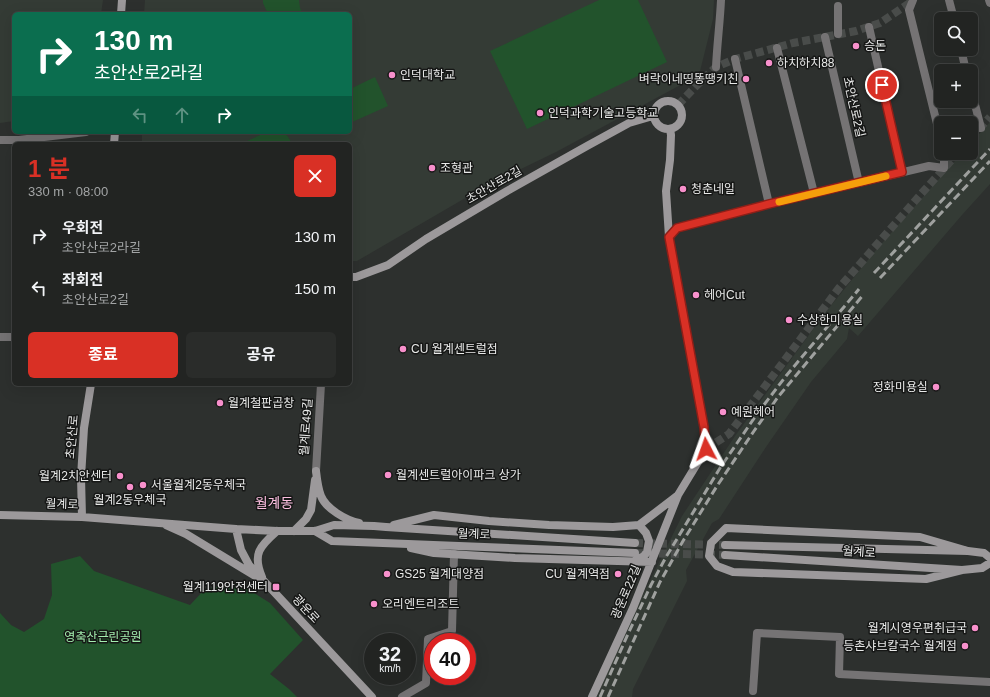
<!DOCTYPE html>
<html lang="ko">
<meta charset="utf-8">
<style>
:root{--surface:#222422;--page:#2a2c2a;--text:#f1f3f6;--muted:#a2a4a5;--line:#3f4140;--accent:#d93025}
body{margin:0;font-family:Arial,"Noto Sans KR",sans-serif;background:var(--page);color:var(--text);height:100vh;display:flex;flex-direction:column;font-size:15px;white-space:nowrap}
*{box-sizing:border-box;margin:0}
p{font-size:13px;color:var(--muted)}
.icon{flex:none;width:22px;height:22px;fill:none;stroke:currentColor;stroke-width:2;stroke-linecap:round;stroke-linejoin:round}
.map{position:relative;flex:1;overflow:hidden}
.side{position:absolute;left:12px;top:142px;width:340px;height:244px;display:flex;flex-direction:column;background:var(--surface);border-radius:6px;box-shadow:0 4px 16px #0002,0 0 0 1px var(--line)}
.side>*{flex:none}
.hud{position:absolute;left:12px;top:12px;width:340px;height:122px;border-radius:6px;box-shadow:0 4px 16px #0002,0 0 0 1px var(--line);background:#0b6e4f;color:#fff;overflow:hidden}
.fabs{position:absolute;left:934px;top:12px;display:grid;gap:8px}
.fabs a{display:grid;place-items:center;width:44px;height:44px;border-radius:6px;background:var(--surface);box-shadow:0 4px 16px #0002,0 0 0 1px var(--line);font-size:20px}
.speed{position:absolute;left:364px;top:633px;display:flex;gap:8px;font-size:20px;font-weight:700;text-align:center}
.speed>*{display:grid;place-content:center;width:52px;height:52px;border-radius:50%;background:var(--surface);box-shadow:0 4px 16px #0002,0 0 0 1px var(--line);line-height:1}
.speed small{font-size:10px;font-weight:400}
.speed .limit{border:6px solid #d22;background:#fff;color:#111}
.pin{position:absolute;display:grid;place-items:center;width:34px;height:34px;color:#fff;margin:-17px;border:2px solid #fff;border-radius:50%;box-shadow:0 1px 4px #0007}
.me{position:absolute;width:44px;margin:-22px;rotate:356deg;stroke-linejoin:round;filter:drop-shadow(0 0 3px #0008)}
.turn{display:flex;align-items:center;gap:14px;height:84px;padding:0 16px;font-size:18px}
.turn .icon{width:52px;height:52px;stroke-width:2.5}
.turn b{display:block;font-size:28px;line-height:34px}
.lanes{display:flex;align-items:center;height:38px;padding:0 16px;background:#0003;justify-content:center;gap:20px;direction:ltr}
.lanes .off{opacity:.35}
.round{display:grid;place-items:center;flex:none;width:42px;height:42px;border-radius:6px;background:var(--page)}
.overview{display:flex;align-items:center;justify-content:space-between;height:68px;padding:0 16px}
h1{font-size:24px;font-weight:700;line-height:30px;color:var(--accent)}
.button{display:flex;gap:8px;margin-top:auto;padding:8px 16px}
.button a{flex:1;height:46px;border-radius:6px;background:var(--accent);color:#fff;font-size:16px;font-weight:700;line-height:46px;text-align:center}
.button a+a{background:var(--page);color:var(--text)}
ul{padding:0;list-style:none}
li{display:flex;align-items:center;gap:12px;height:52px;padding:0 16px}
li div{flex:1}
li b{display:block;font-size:15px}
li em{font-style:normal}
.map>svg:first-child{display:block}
.built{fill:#343b35}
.green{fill:#22532c}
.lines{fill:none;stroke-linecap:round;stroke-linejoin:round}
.secondary-tunnel{stroke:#494c4a;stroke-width:8;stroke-dasharray:8 4;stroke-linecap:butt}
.street{stroke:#757374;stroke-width:8}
.secondary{stroke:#9c999b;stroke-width:8}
.rail{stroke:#9fa19f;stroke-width:3;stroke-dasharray:8 4;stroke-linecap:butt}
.route-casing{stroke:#8d1f18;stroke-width:10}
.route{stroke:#d93025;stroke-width:7}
.slow{stroke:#f59e0b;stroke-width:7}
.poi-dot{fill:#f890cc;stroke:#161716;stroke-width:1.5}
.labels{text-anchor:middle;stroke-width:3;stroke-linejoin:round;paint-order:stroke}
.poi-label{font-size:12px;fill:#e8e9e8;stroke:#161716;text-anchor:start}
.street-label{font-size:12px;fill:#e8e9e8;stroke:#161716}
.park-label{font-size:12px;fill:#a3eeae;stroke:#161716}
.quarter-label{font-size:14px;fill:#fabedf;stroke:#161716}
</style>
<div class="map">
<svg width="990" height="697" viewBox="0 0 990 697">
<rect width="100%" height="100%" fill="#2d302e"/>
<path class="built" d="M 0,0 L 103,0 L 101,14 L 14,14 L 14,121 L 0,123 Z
M 145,0 L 714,0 L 713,19 L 699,75 L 556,152 L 486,186 L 357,261 L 350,261 L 350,144 L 142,144 L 142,132 L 350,132 L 350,14 L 144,14 Z
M 990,122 L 990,184 L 962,215 L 858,336 L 849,328 L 847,339 L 811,382 L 766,447 L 719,519 L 712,523 L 686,570 L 687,581 L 633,689 L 632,697 L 597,697 L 623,635 L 682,516 L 735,436 L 825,313 L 876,250 L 962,153 L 971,153 L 971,143 Z"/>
<path class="green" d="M 263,0 L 299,0 L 300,8 L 303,14 L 268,14 L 263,3 Z
M 599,0 L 638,0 L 667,62 L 527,129 L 490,51 Z
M 375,77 L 388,106 L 350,123 L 350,89 Z
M 267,132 C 282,132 285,129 292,144 L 240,144 Z
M 80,556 L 94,571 L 190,605 L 205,589 L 238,583 L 270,603 L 303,640 L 270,674 L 289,689 L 297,697 L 0,697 L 0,613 L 11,625 L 24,632 L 44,619 L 52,595 L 51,564 Z"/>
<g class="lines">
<path class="secondary-tunnel" d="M 678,105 L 695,87 L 716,67 L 735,59 L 793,43 L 856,31 L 880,23 L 914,0
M 971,138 L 990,117
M 706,449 L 729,434 L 839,288 L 921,194 L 958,153
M 635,543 L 725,545
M 635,553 L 725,555"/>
<path class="street" d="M 913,0 L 909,10 L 941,140
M 949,0 L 954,19
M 989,0 L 990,3
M 869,27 L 902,172
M 838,34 L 838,6
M 825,37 L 859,183
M 777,48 L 814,193
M 961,49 L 966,71
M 735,59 L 769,204
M 716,67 C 717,45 720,22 721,0
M 971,89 L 981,128
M 0,140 L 19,140 L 86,132
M 669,237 L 677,228 L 769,204 L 929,166 L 944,168 L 944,153
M 0,337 L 14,337
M 316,471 L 321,384
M 753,691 L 757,633 L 840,637 L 839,674 L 990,682
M 402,697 L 426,683 L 428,639 L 452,631 L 454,554"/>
<path class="secondary" d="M 121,14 L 122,0
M654 115a14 14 0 1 1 28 0a14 14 0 1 1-28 0Z
M 114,144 L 115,132
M 350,277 L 356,277 L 388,265 L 426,239 L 507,191 L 587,146 L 629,123 L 653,116
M 316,471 C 317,480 318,489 321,496 C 326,509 346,520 359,523
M 0,515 L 82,517 L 236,529 L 277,531 L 315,531 L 334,525 L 374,526 L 386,527 L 635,543
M 82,517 L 81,477 L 84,428 L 91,384
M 166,525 L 186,534 L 257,577
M 394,525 L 434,515 L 489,521 L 549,525 L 613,527 L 639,525 L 677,496
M 236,529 L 241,550 L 249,565 L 372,697
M 294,531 L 306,519 L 311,510 L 315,480
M 315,531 L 332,541 L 635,553
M 725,545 L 968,551 L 984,553 L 990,558
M 411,548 L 434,553 L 515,558 L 652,562
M 725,555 L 962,570 L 982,568 L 990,563
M 634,561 L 644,556 L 647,552 L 649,541 L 646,533 L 639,525
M 962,570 L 926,579 L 733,572 L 717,566 L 709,556 L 711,543 L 726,528 L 920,537 L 968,551
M 262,577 C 252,554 260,546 277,531
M 592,697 L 633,608 L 678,495 L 706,449 L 704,427 L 669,237 L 666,191 L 670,160 L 671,135 L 670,129"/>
<path class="rail" d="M 874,273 L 990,149
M 880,278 L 990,161
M 600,697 L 628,634 L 651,585 L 666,557 L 720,468 L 757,414 L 786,376 L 859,289
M 608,697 L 660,582 L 683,541 L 717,486 L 754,431 L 778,397 L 864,294"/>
</g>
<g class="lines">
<defs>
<path id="route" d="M 706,449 L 704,427 L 669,237 L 677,228 L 769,204 L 902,172 L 882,85"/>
</defs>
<use href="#route" class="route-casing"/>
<use href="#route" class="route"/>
<path class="slow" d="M 779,202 L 886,176"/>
</g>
<g class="poi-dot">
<circle cx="856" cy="46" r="4"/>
<circle cx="769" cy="63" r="4"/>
<circle cx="392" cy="75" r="4"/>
<circle cx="746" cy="79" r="4"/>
<circle cx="540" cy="113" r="4"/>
<circle cx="432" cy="168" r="4"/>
<circle cx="683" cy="189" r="4"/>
<circle cx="696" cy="295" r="4"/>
<circle cx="789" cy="320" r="4"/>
<circle cx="403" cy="349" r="4"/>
<circle cx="936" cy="387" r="4"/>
<circle cx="220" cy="403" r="4"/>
<circle cx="723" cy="412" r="4"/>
<circle cx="388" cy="475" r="4"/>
<circle cx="120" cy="476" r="4"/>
<circle cx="143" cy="485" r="4"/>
<circle cx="130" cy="487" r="4"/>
<circle cx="387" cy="574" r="4"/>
<circle cx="618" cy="574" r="4"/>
<rect x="272" y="583" width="8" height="8" rx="2"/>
<circle cx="374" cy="604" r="4"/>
<circle cx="975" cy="628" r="4"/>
<circle cx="965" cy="646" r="4"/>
</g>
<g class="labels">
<g class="poi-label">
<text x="864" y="50">승돈</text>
<text x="777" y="67">하치하치88</text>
<text x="400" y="79">인덕대학교</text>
<text x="738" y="83" text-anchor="end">벼락이네띵똥땡키친</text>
<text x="548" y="117">인덕과학기술고등학교</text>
<text x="440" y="172">조형관</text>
<text x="691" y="193">청춘네일</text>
<text x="704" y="299">헤어Cut</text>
<text x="797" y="324">수상한미용실</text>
<text x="411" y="353">CU 월계센트럴점</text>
<text x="928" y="391" text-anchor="end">정화미용실</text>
<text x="228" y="407">월계철판곱창</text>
<text x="731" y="416">예원헤어</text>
<text x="396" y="479">월계센트럴아이파크 상가</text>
<text x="112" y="480" text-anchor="end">월계2치안센터</text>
<text x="151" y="489">서울월계2동우체국</text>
<text x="130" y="504" text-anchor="middle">월계2동우체국</text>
<text x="395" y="578">GS25 월계대양점</text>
<text x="610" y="578" text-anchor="end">CU 월계역점</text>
<text x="268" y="591" text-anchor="end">월계119안전센터</text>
<text x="382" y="608">오리엔트리조트</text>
<text x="967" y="632" text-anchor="end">월계시영우편취급국</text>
<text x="957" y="650" text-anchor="end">등촌샤브칼국수 월계점</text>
</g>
<g class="street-label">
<text transform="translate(854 107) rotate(77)" y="4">초안산로2길</text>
<text transform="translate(494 185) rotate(-30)" y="4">초안산로2길</text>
<text transform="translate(306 427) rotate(-86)" y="4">월계로49길</text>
<text transform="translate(72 437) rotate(-85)" y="4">초안산로</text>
<text transform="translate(62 504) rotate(2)" y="4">월계로</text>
<text transform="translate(474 534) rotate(2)" y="4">월계로</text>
<text transform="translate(859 552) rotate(4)" y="4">월계로</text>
<text transform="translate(626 592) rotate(-67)" y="4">광운로22길</text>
<text transform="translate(306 609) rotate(47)" y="4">광운로</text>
</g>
<g class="park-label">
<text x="103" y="641">영축산근린공원</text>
</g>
<g class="quarter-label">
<text x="274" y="508">월계동</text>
</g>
</g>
</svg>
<div class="fabs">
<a><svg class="icon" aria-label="search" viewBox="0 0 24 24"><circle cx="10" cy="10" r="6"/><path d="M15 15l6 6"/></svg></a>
<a>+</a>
<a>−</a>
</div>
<div class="speed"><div>32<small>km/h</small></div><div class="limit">40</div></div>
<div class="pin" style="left:882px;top:85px;background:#d93025"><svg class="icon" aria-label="arrive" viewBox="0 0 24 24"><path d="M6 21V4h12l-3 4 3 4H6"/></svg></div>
<svg class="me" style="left:706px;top:449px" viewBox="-20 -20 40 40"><path d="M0-17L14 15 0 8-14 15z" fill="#d93025" stroke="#fff" stroke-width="4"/></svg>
<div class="hud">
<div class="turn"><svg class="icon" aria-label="right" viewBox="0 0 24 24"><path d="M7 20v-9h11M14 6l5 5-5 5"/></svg><div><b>130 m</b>초안산로2라길</div></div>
<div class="lanes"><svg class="icon off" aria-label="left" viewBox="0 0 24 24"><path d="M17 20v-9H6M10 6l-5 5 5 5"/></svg><svg class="icon off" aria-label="ahead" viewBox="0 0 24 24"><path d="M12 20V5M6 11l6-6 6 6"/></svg><svg class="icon" aria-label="right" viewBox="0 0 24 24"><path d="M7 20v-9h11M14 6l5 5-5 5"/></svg></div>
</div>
<section class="side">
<div class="overview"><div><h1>1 분</h1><p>330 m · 08:00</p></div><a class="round" style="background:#d93025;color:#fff"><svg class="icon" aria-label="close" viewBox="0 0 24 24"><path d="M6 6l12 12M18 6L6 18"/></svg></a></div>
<ul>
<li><svg class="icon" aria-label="right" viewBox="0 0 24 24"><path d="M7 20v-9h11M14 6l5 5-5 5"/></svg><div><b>우회전</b><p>초안산로2라길</p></div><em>130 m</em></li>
<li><svg class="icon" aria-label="left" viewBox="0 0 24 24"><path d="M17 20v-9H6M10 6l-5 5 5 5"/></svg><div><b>좌회전</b><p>초안산로2길</p></div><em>150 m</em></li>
</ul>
<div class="button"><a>종료</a><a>공유</a></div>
</section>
</div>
